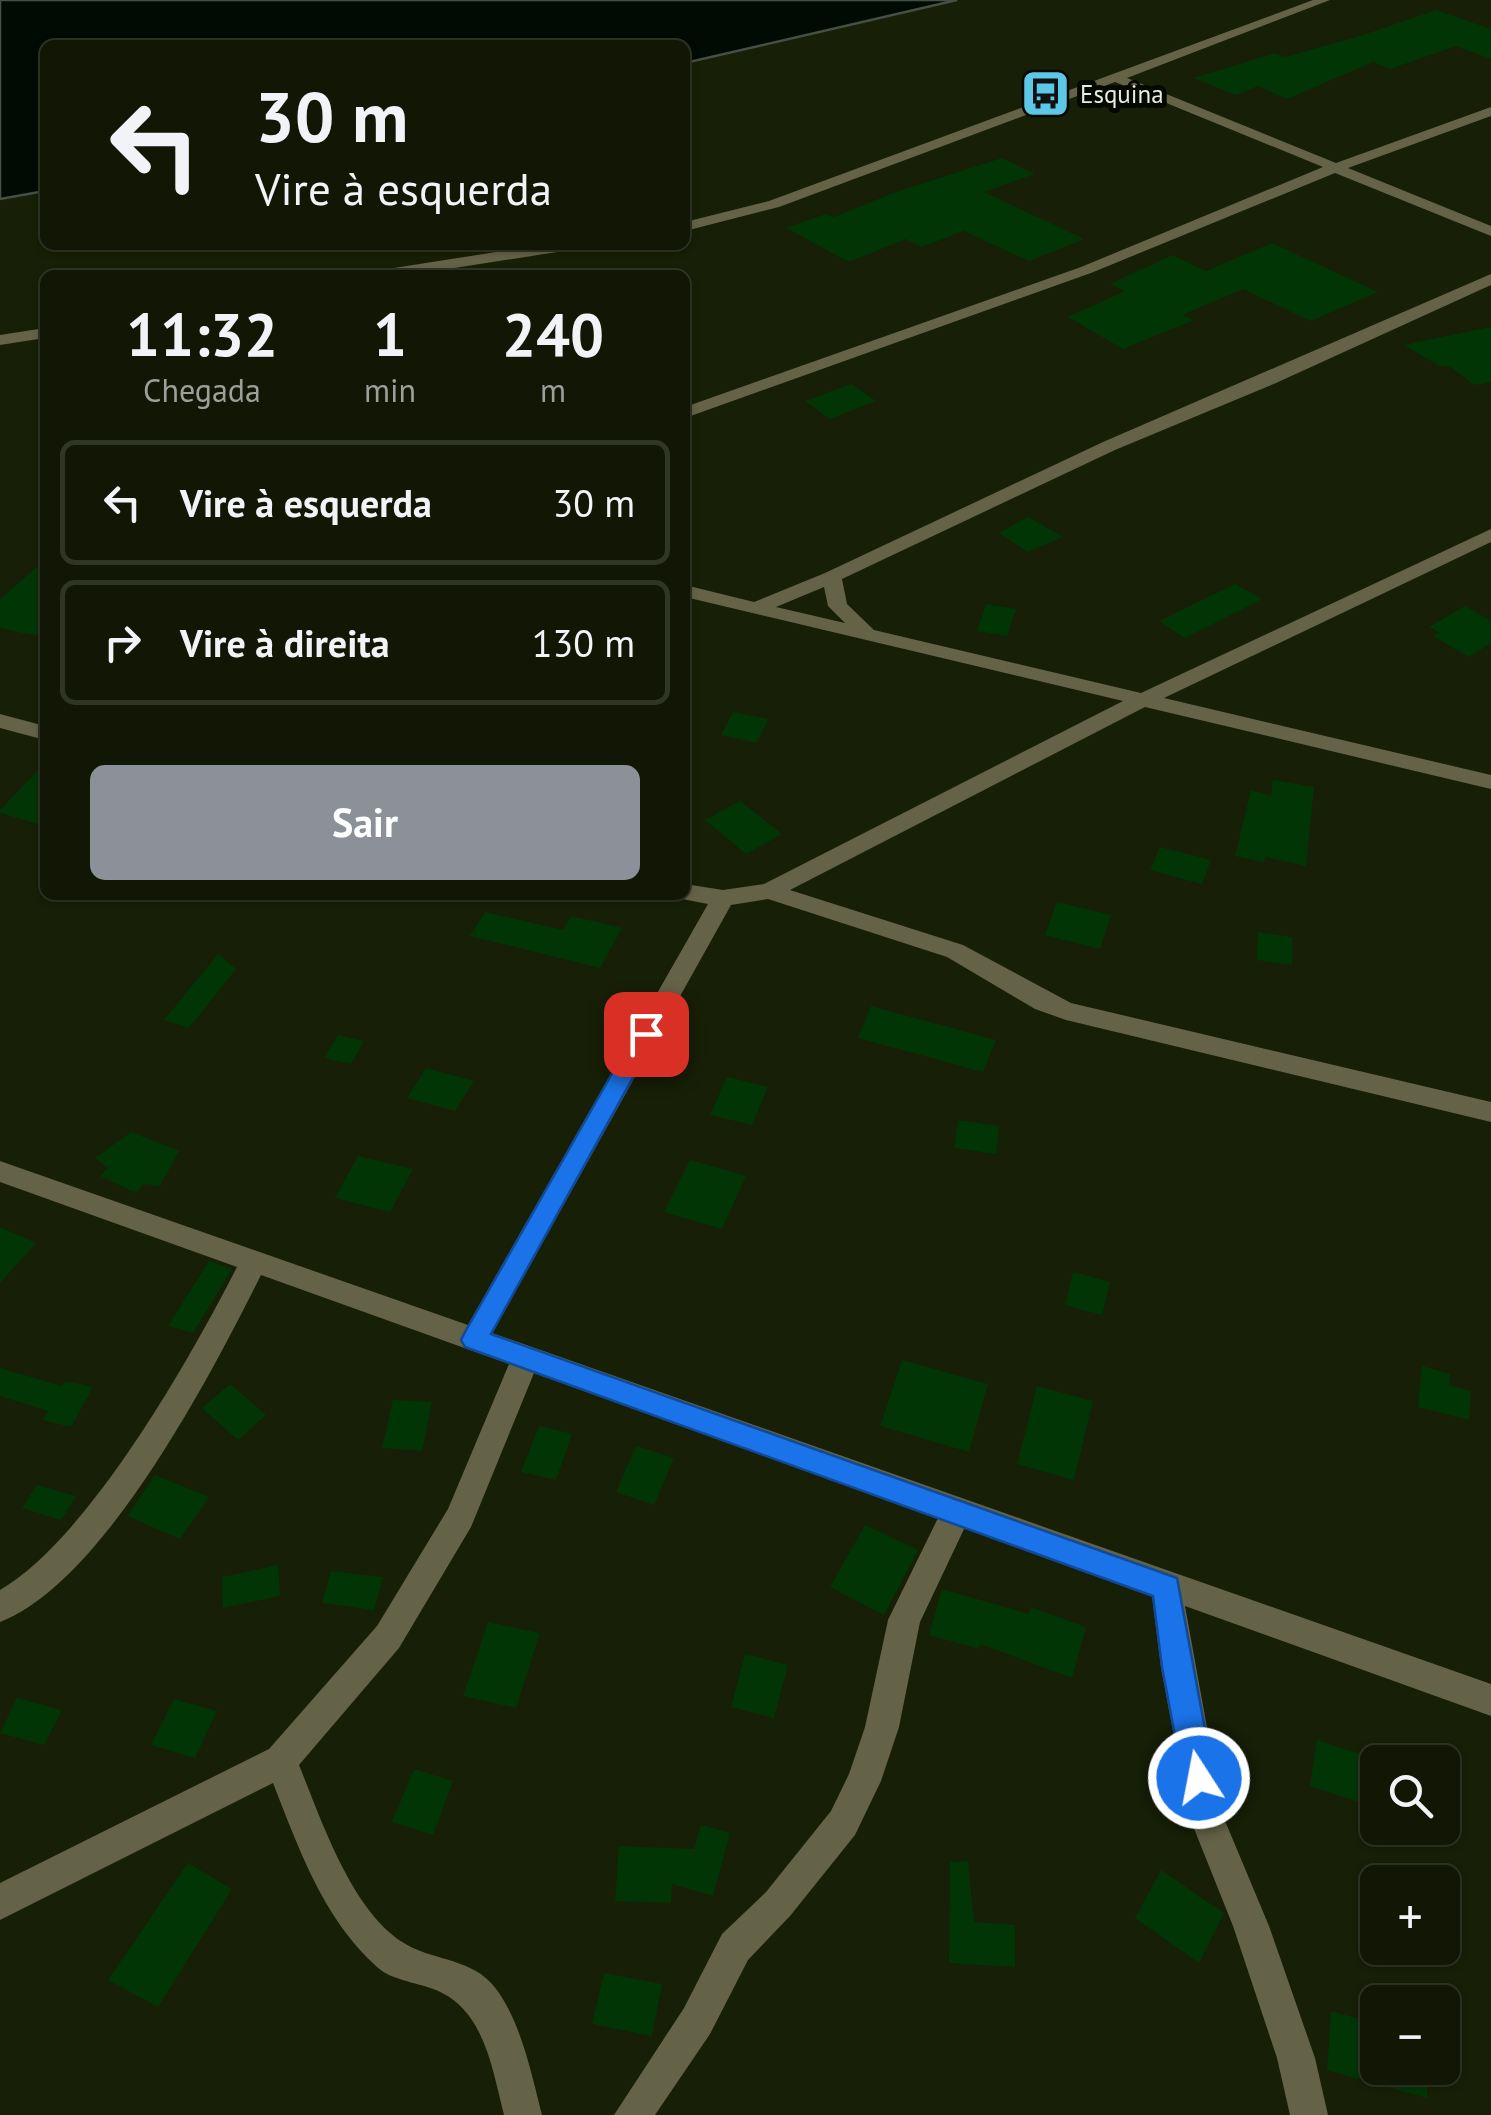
<!DOCTYPE html>
<html lang="pt">
<meta charset="utf-8">
<style>
:root{--surface:#111704;--page:#1a200e;--text:#f1f3f6;--muted:#9c9f9a;--line:#303626;--accent:#8c9099}
body{margin:0;font-family:"PT Sans",sans-serif;background:var(--page);color:var(--text);height:100vh;display:flex;flex-direction:column;font-size:38px;white-space:nowrap}
*{box-sizing:border-box;margin:0}
p{font-size:32px;color:var(--muted)}
.icon{flex:none;width:55px;height:55px;fill:none;stroke:currentColor;stroke-width:2;stroke-linecap:round;stroke-linejoin:round}
.map{position:relative;flex:1;overflow:hidden}
.sheet{position:absolute;left:40px;top:270px;width:650px;height:630px;display:flex;flex-direction:column;background:var(--surface);border-radius:15px;box-shadow:0 2px 8px #0004,0 0 0 2px var(--line)}
.sheet>*{flex:none}
.guide{position:absolute;left:40px;top:40px;width:650px;height:210px;border-radius:15px;box-shadow:0 2px 8px #0004,0 0 0 2px var(--line);background:#111704;color:var(--text);overflow:hidden}
.tools{position:absolute;left:1360px;top:1745px;display:grid;gap:20px}
.tools a{display:grid;place-items:center;width:100px;height:100px;border-radius:15px;background:var(--surface);box-shadow:0 2px 8px #0004,0 0 0 2px var(--line);font-size:50px}
.pin{position:absolute;display:grid;place-items:center;width:85px;height:85px;color:#fff;margin:-42px;border-radius:20px;box-shadow:0 5px 15px #0006}
.me{position:absolute;width:110px;margin:-55px;rotate:349deg;stroke-linejoin:round;filter:drop-shadow(0 0 8px #0008)}
.turn{display:flex;align-items:center;gap:35px;height:210px;padding:0 50px;font-size:45px}
.turn .icon{width:130px;height:130px;stroke-width:2.5}
.turn b{display:block;font-size:70px;line-height:85px}
.eta{display:flex;justify-content:space-evenly;align-items:center;height:170px;text-align:center}
.eta b{font-size:60px;font-weight:700;line-height:70px}
.primary-button{display:flex;gap:20px;margin-top:auto;padding:20px 50px}
.primary-button a{flex:1;height:115px;border-radius:15px;background:var(--accent);color:#fff;font-size:40px;font-weight:700;line-height:115px;text-align:center}
ul{padding:0;list-style:none}
li{display:flex;align-items:center;gap:30px;height:125px;margin:0 20px 15px;padding:0 30px;border:5px solid var(--line);border-radius:15px}
li div{flex:1}
li b{display:block;font-size:38px}
li em{font-style:normal}
.map>svg:first-child{display:block}
.water{fill:#000b04;stroke:#464f45;stroke-width:2.5}
.building{fill:#023506}
.lines{fill:none;stroke-linecap:round;stroke-linejoin:round}
.minor{fill:#646247;fill-rule:evenodd}
.route{fill:#1a73e8;stroke:#114b97;stroke-width:2.5}
.labels{text-anchor:middle;stroke-width:10;stroke-linejoin:round;paint-order:stroke}
.far-poi-label{font-size:25px;fill:#e8eede;stroke:#050801;text-anchor:start}
</style>
<div class="map">
<svg width="1491" height="2115" viewBox="0 0 1491 2115">
<rect width="100%" height="100%" fill="#171f06"/>
<path class="water" d="M 0,0 L 957,0 L 685,63 L 685,45 L 45,45 L 45,191 L 0,199 Z"/>
<path class="building" d="M 1436,10 L 1491,29 L 1491,59 L 1456,46 L 1390,69 L 1373,62 L 1287,99 L 1258,86 L 1236,95 L 1194,78 L 1275,53 L 1285,57 L 1357,37 Z
M 1002,158 L 1035,174 L 984,192 L 1084,239 L 1029,261 L 964,231 L 921,247 L 906,239 L 849,262 L 786,228 L 826,214 L 834,217 L 896,192 Z
M 1272,243 L 1378,292 L 1311,321 L 1243,289 L 1182,315 L 1194,320 L 1123,349 L 1068,317 L 1125,291 L 1110,284 L 1172,255 L 1206,271 Z
M 1491,327 L 1491,382 L 1475,385 L 1449,366 L 1442,367 L 1403,345 Z
M 851,384 L 876,401 L 830,419 L 805,401 Z
M 1028,517 L 1063,537 L 1028,552 L 999,533 Z
M 45,560 L 45,628 L 36,636 L 0,628 L 0,599 Z
M 1235,584 L 1262,599 L 1185,638 L 1159,621 Z
M 986,604 L 1016,609 L 1007,636 L 977,631 Z
M 1465,606 L 1491,621 L 1491,643 L 1469,657 L 1433,636 L 1439,632 L 1429,627 Z
M 733,712 L 768,719 L 757,743 L 721,735 Z
M 45,763 L 45,826 L 0,813 L 0,810 Z
M 1273,780 L 1314,787 L 1306,866 L 1266,857 L 1264,862 L 1235,856 L 1251,790 L 1271,796 Z
M 740,801 L 782,834 L 746,854 L 705,820 Z
M 1160,847 L 1211,860 L 1202,884 L 1150,870 Z
M 1057,902 L 1111,915 L 1100,949 L 1045,935 Z
M 485,912 L 563,930 L 571,916 L 622,928 L 600,968 L 470,936 Z
M 1258,932 L 1292,937 L 1292,965 L 1257,960 Z
M 218,954 L 236,969 L 189,1028 L 164,1020 Z
M 871,1006 L 996,1040 L 983,1072 L 858,1038 Z
M 338,1035 L 364,1041 L 351,1064 L 324,1058 Z
M 426,1068 L 474,1081 L 455,1111 L 407,1098 Z
M 727,1077 L 768,1087 L 752,1125 L 710,1115 Z
M 958,1120 L 999,1126 L 996,1154 L 954,1148 Z
M 131,1132 L 179,1151 L 160,1186 L 144,1184 L 136,1193 L 100,1176 L 108,1168 L 95,1158 Z
M 358,1156 L 413,1169 L 390,1212 L 335,1198 Z
M 690,1160 L 746,1176 L 722,1229 L 664,1212 Z
M 0,1227 L 36,1243 L 0,1283 Z
M 209,1261 L 232,1269 L 193,1333 L 168,1326 Z
M 1073,1272 L 1110,1282 L 1102,1315 L 1065,1305 Z
M 902,1360 L 988,1384 L 969,1452 L 880,1426 Z
M 1422,1366 L 1450,1374 L 1449,1385 L 1471,1391 L 1469,1420 L 1418,1407 Z
M 0,1368 L 62,1386 L 65,1381 L 93,1387 L 71,1427 L 43,1420 L 48,1411 L 0,1396 Z
M 230,1384 L 266,1415 L 238,1440 L 202,1408 Z
M 1037,1386 L 1093,1401 L 1074,1480 L 1017,1464 Z
M 393,1400 L 432,1402 L 422,1451 L 382,1448 Z
M 539,1426 L 572,1434 L 556,1480 L 521,1472 Z
M 636,1446 L 674,1458 L 654,1505 L 616,1492 Z
M 155,1475 L 209,1497 L 180,1539 L 127,1516 Z
M 37,1485 L 76,1496 L 61,1520 L 22,1508 Z
M 865,1525 L 918,1550 L 884,1615 L 830,1587 Z
M 278,1565 L 280,1596 L 223,1608 L 222,1577 Z
M 331,1571 L 383,1577 L 374,1610 L 322,1603 Z
M 942,1589 L 1029,1614 L 1031,1607 L 1086,1627 L 1072,1678 L 980,1644 L 979,1649 L 929,1635 Z
M 488,1622 L 540,1633 L 516,1708 L 463,1696 Z
M 745,1654 L 788,1665 L 774,1718 L 731,1707 Z
M 17,1698 L 62,1710 L 44,1745 L 0,1733 Z
M 174,1699 L 217,1711 L 195,1758 L 151,1745 Z
M 1317,1740 L 1366,1756 L 1359,1802 L 1310,1786 Z
M 414,1769 L 453,1781 L 433,1835 L 392,1822 Z
M 701,1825 L 730,1833 L 713,1896 L 672,1884 L 671,1903 L 615,1901 L 619,1846 L 694,1849 Z
M 968,1861 L 974,1922 L 1015,1925 L 1015,1967 L 949,1963 L 950,1862 Z
M 188,1863 L 232,1889 L 158,2007 L 108,1980 Z
M 1161,1870 L 1224,1913 L 1199,1963 L 1135,1918 Z
M 604,1973 L 662,1984 L 652,2036 L 592,2024 Z
M 1331,2011 L 1378,2024 L 1378,2068 L 1428,2068 L 1427,2098 L 1327,2070 Z"/>
<g class="lines">
<path class="minor" d="M 1313,0 L 1330,0 L 1127,78 L 1336,163 L 1491,107 L 1491,116 L 1348,168 L 1491,226 L 1491,236 L 1335,173 L 1091,273 L 685,418 L 685,407 L 1081,267 L 1323,167 L 1115,82 L 779,207 L 685,231 L 685,222 L 769,201 Z
M 541,245 L 578,245 L 570,250 L 410,275 L 373,275 L 381,270 Z
M 1491,274 L 1491,285 L 1276,383 L 1115,450 L 842,579 L 847,604 L 874,630 L 1141,693 L 1491,529 L 1491,542 L 1164,698 L 1491,775 L 1491,789 L 1145,707 L 790,890 L 963,945 L 1071,1003 L 1491,1102 L 1491,1122 L 1066,1020 L 1035,1009 L 947,957 L 768,899 L 731,905 L 492,1333 L 1491,1684 L 1491,1716 L 1185,1606 L 1223,1816 L 1269,1926 L 1315,2058 L 1328,2115 L 1290,2115 L 1277,2058 L 1233,1926 L 1189,1816 L 1161,1667 L 1152,1595 L 965,1527 L 920,1622 L 899,1727 L 881,1781 L 855,1835 L 790,1916 L 748,1960 L 710,2034 L 655,2115 L 614,2115 L 684,2008 L 722,1934 L 766,1892 L 831,1811 L 849,1774 L 865,1727 L 888,1620 L 938,1518 L 534,1373 L 471,1527 L 399,1648 L 299,1765 C 321,1819 352,1912 404,1943 C 424,1956 453,1958 476,1971 C 516,1993 531,2073 542,2115 L 504,2115 C 492,2068 484,2007 433,1989 C 415,1982 391,1980 377,1967 C 323,1919 299,1849 273,1783 L 0,1920 L 0,1883 L 269,1749 L 377,1626 L 448,1509 L 509,1364 L 261,1275 C 212,1373 104,1582 0,1622 L 0,1590 C 89,1538 190,1359 237,1267 L 0,1182 L 0,1161 L 468,1325 L 708,904 L 677,898 L 685,895 L 685,884 L 723,890 L 764,884 L 1123,701 L 685,597 L 685,585 L 754,602 L 825,573 L 1103,442 ZM 824,587 L 828,606 L 845,623 L 776,607 Z
M 45,328 L 45,338 L 0,345 L 0,335 Z
M 0,714 L 45,726 L 45,740 L 0,728 Z"/>
</g>
<path class="route" d="M 646,1026 L 657,1034 L 491,1334 L 1177,1578 L 1214,1778 L 1210,1789 L 1199,1794 L 1188,1789 L 1183,1778 L 1162,1667 L 1153,1596 L 465,1347 L 461,1340 L 465,1332 L 638,1028 Z"/>
<defs>
<symbol id="bus-square" viewBox="-11 -11 22 22"><rect x="-9" y="-9" width="18" height="18" rx="4" fill="#5dc7e8" stroke="#050801"/><path d="M-5-6H5V4H4V6H2V4H-2V6H-4V4H-5ZM-3.5-4V0h7V-4ZM-3.5 1.2v1.5H-2V1.2ZM2 1.2v1.5H3.5V1.2Z" fill="#111"/></symbol>
</defs>
<g fill-rule="evenodd">
<use href="#bus-square" x="1018" y="66" width="55" height="55"/>
</g>
<g class="labels">
<g class="far-poi-label">
<text x="1080" y="103">Esquina</text>
</g>
</g>
</svg>
<div class="tools">
<a><svg class="icon" aria-label="search" viewBox="0 0 24 24"><circle cx="10" cy="10" r="6"/><path d="M15 15l6 6"/></svg></a>
<a>+</a>
<a>−</a>
</div>
<div class="pin" style="left:646px;top:1034px;background:#d93025"><svg class="icon" aria-label="arrive" viewBox="0 0 24 24"><path d="M6 21V4h12l-3 4 3 4H6"/></svg></div>
<svg class="me" style="left:1199px;top:1778px" viewBox="-20 -20 40 40"><circle r="17" fill="#1a73e8" stroke="#fff" stroke-width="3"/><path d="M0-11L8 9 0 5-8 9z" fill="#fff"/></svg>
<div class="guide">
<div class="turn"><svg class="icon" aria-label="left" viewBox="0 0 24 24"><path d="M17 20v-9H6M10 6l-5 5 5 5"/></svg><div><b>30 m</b>Vire à esquerda</div></div>
</div>
<section class="sheet">
<div class="eta">
<div><b>11:32</b><p>Chegada</p></div>
<div><b>1</b><p>min</p></div>
<div><b>240</b><p>m</p></div>
</div>
<ul>
<li><svg class="icon" aria-label="left" viewBox="0 0 24 24"><path d="M17 20v-9H6M10 6l-5 5 5 5"/></svg><div><b>Vire à esquerda</b></div><em>30 m</em></li>
<li><svg class="icon" aria-label="right" viewBox="0 0 24 24"><path d="M7 20v-9h11M14 6l5 5-5 5"/></svg><div><b>Vire à direita</b></div><em>130 m</em></li>
</ul>
<div class="primary-button"><a>Sair</a></div>
</section>
</div>
